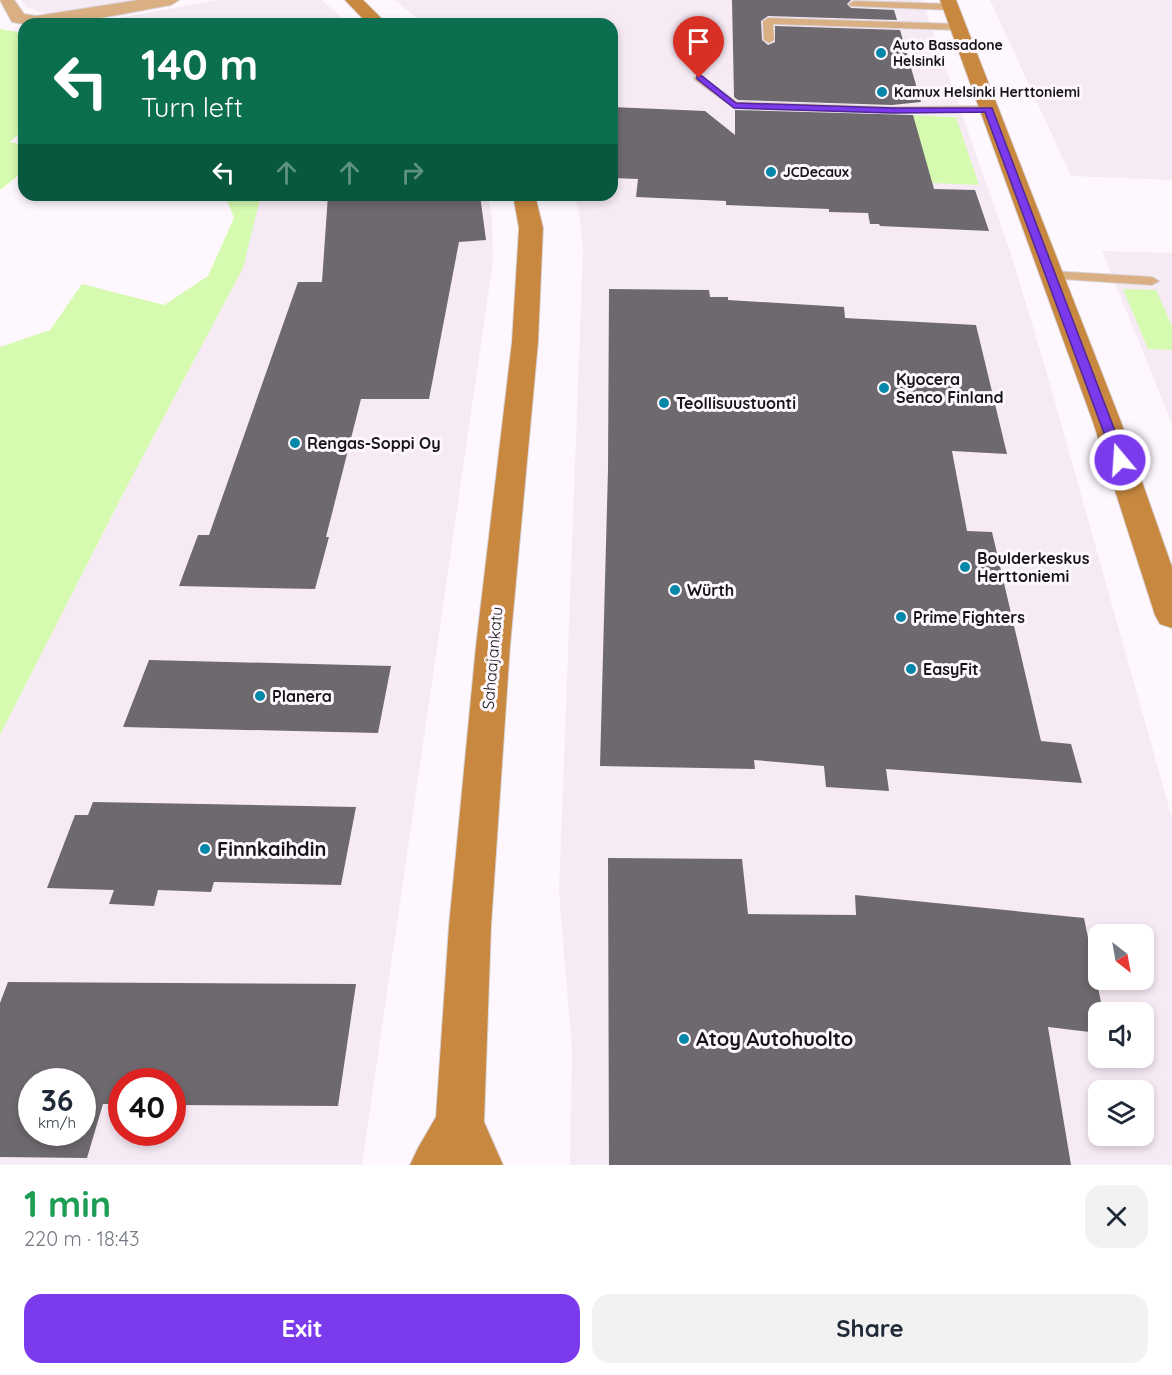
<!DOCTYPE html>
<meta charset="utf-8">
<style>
:root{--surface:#fff;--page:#f2f2f3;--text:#1f2937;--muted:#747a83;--accent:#7c3aed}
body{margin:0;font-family:Quicksand,sans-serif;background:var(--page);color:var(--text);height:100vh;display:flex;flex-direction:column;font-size:22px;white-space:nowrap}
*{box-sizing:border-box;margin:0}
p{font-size:20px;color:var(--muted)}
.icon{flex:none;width:33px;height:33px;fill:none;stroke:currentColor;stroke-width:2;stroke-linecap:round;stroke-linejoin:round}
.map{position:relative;height:1165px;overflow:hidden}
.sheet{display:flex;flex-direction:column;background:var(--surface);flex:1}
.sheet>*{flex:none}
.banner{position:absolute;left:18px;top:18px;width:600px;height:183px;border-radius:18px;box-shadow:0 3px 9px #0003;background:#0b6e4f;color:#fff;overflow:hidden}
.needle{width:39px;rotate:149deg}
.tools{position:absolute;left:1088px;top:924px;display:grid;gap:12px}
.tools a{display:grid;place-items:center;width:66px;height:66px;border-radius:12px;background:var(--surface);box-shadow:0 3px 9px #0003;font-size:30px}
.speed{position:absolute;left:18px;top:1068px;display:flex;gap:12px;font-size:30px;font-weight:700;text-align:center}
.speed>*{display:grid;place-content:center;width:78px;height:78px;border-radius:50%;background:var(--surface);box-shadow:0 3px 9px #0003;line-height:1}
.speed small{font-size:15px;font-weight:400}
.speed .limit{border:9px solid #d22;background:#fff;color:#111}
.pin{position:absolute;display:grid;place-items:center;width:51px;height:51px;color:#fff;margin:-62px -26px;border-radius:50% 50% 50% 0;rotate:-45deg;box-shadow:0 0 6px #0007}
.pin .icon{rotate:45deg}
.me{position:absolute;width:66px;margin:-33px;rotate:342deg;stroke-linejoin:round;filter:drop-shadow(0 0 4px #0008)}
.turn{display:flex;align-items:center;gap:21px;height:126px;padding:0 24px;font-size:27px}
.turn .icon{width:78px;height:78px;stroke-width:2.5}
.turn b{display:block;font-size:42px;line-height:51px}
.lanes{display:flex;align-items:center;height:57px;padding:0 24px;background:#0003;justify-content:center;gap:30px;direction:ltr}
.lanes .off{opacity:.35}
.round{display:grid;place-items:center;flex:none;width:63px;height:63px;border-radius:18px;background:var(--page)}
.summary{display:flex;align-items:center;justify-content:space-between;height:102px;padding:0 24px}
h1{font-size:36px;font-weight:700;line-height:45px;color:#1e9e55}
.action{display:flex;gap:12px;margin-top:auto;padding:12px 24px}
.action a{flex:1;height:69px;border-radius:18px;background:var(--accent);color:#fff;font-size:24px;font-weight:700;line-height:69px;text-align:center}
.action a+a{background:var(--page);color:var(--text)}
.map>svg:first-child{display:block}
.built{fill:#f6eaf5;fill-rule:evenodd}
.green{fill:#d7fab1}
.building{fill:#6e696e;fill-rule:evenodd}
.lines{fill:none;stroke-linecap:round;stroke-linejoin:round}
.lane-casing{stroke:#d9d4d9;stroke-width:2}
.street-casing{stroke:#d9d4d9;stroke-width:2}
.secondary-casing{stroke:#d9d4d9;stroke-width:2}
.lane{fill:#daaf83;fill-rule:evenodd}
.street{fill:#daaf83;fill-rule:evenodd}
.secondary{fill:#c88840;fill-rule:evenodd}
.route{fill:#7c3aed;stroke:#51269a;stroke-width:1.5}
.poi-dot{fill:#0487a9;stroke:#fef8fe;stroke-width:2}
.labels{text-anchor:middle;stroke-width:6;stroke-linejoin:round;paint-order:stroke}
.far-poi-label{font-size:14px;font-weight:bold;fill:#161416;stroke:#fef8fe;text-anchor:start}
.poi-label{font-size:16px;font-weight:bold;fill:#161416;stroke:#fef8fe;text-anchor:start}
.street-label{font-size:16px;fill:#161416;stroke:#fef8fe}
.near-poi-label{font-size:20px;font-weight:bold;fill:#161416;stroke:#fef8fe;text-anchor:start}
</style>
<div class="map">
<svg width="1172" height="1165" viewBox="0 0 1172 1165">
<rect width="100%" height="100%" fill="#fef8fe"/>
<path class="built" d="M 21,0 L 140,0 L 51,16 L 27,7 Z
M 217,0 L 322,0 L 349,24 L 86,24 Z
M 395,0 L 922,0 L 1012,257 L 1046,370 L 1172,818 L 1172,1165 L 570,1165 L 572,1049 L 559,892 L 583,251 L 580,216 L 574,195 L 612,195 L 612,24 L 424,24 ZM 1098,934 L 1143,934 L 1143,980 L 1098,980 ZM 1098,1012 L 1143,1012 L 1143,1058 L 1098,1058 ZM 1098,1090 L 1143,1090 L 1143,1136 L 1098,1136 Z
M 990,0 L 1172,0 L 1172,180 L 1071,176 Z
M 261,195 L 488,195 L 492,219 L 493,261 L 362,1165 L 0,1165 L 0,735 L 124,492 L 243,268 ZM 32,1082 L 82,1082 L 82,1132 L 32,1132 ZM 122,1082 L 172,1082 L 172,1132 L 122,1132 Z
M 1102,251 L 1172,253 L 1172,424 Z"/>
<path class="green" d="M 0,29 L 24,33 L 24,129 L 10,142 L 24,145 L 24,171 L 0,190 Z
M 900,115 L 956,117 L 979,185 L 932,183 Z
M 225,195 L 261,195 L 243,268 L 124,492 L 0,735 L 0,347 L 50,330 L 82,284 L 164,305 L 208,276 L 234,218 Z
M 1123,289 L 1156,290 L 1172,326 L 1172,350 L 1148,349 Z"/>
<path class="building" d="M 732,0 L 851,0 L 847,4 L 851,8 L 894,10 L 897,20 L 768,16 L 761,21 L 762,40 L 768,45 L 775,42 L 775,26 L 900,30 L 921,102 L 892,105 L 738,100 L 734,97 Z
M 612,107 L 705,111 L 735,135 L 735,110 L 913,115 L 934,189 L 975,190 L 989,231 L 880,226 L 879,224 L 870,224 L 868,213 L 829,212 L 829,209 L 726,205 L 726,201 L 636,197 L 638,179 L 612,178 Z
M 328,195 L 480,195 L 486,240 L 459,242 L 429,399 L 361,399 L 326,537 L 329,537 L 315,589 L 179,586 L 198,535 L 209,535 L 298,282 L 322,282 Z
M 609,289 L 709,290 L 710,297 L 728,297 L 728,300 L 844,307 L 845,318 L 976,325 L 1007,454 L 952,451 L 967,531 L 992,532 L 1041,741 L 1071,744 L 1082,783 L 886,769 L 889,791 L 826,787 L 824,766 L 754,760 L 755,769 L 600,766 L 608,470 Z
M 149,660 L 391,666 L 378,733 L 123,727 Z
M 93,802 L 356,807 L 341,885 L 214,882 L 211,892 L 158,890 L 154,906 L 109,904 L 114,890 L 47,888 L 75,815 L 88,815 Z
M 608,858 L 742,859 L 748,914 L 856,915 L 855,895 L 1084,918 L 1103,1012 L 1098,1012 L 1098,1033 L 1048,1027 L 1071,1165 L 609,1165 Z
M 8,982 L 356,984 L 338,1106 L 172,1105 L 172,1082 L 122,1082 L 122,1104 L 103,1104 L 87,1158 L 0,1157 L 0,1003 ZM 32,1082 L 82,1082 L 82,1132 L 32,1132 Z"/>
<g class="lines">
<defs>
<path id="lane" d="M 854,1 L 951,4 L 956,7 L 951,10 L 851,6 L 849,4 Z
M 768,18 L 958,24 L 963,27 L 958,30 L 773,24 L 774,40 L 769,43 L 764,40 L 763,21 Z
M 699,75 L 737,102 L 892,107 L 989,106 L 994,109 L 989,112 L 892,113 L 734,108 L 695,80 L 694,78 Z
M 1051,271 L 1152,277 L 1159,281 L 1152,285 L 1046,278 L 1044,275 L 1046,272 Z"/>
<path id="street" d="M 0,0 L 14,0 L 24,14 L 36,16 L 139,0 L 179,0 L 171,5 C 129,12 50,31 12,22 Z"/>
<path id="secondary" d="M 345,0 L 363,0 L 387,24 L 368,24 Z
M 940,0 L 956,0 L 1121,422 L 1172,567 L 1172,628 L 1160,624 L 1155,615 L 1093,422 Z
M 513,195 L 535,195 L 543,228 L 538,342 L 510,646 L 491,926 L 484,1122 L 503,1165 L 410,1165 L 418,1148 L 436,1117 L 449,926 L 476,646 L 512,342 L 519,228 Z"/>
</defs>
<use href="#lane" class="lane-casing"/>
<use href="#street" class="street-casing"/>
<use href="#secondary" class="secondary-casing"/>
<use href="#lane" class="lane"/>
<use href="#street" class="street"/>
<use href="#secondary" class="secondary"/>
</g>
<path class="route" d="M 697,76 L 702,76 L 736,103 L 892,108 L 992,108 L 1126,460 L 1124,463 L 1115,463 L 1114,460 L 985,112 L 892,113 L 734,108 L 697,79 Z"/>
<g class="poi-dot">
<circle cx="881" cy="53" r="6"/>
<circle cx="882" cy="92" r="6"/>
<circle cx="771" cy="172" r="6"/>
<circle cx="884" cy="388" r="6"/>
<circle cx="664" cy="403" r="6"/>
<circle cx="295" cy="443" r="6"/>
<circle cx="965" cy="567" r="6"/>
<circle cx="675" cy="590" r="6"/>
<circle cx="901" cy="617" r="6"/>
<circle cx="911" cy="669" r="6"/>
<circle cx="260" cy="696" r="6"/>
<circle cx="205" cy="849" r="6"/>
<circle cx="684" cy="1039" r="6"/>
</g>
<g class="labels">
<g class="far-poi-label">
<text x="893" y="50">Auto Bassadone<tspan x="893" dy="16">Helsinki</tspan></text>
<text x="894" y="97">Kamux Helsinki Herttoniemi</text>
<text x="783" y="177">JCDecaux</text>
</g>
<g class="poi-label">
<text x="896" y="385">Kyocera<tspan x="896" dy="18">Senco Finland</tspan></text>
<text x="676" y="409">Teollisuustuonti</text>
<text x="307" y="449">Rengas-Soppi Oy</text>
<text x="977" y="564">Boulderkeskus<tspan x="977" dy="18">Herttoniemi</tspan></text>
<text x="687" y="596">Würth</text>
<text x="913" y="623">Prime Fighters</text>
<text x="923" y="675">EasyFit</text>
<text x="272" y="702">Planera</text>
</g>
<g class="street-label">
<text transform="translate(492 658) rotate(-85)" y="6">Sahaajankatu</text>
</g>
<g class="near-poi-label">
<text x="217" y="856">Finnkaihdin</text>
<text x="696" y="1046">Atoy Autohuolto</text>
</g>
</g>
</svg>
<div class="tools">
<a><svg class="needle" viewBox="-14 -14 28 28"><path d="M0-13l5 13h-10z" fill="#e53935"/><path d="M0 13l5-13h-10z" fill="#747a83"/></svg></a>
<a><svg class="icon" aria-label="sound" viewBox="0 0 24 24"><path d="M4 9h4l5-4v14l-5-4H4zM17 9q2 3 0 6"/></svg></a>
<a><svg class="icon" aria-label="layers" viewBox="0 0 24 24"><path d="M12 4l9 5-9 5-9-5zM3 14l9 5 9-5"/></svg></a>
</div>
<div class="speed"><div>36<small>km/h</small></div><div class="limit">40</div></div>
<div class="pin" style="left:699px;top:78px;background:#d93025"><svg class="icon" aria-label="arrive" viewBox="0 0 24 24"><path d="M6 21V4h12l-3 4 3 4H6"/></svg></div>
<svg class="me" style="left:1120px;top:460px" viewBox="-20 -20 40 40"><circle r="17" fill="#7c3aed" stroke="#fff" stroke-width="3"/><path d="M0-11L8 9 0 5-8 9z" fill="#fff"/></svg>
<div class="banner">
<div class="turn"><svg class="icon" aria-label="left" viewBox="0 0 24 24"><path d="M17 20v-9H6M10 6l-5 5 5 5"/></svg><div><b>140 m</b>Turn left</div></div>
<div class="lanes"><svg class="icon" aria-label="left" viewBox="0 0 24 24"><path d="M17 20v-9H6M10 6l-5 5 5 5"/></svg><svg class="icon off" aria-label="ahead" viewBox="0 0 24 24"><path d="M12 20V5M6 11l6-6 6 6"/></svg><svg class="icon off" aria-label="ahead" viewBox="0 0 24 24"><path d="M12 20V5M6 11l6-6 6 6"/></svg><svg class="icon off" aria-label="right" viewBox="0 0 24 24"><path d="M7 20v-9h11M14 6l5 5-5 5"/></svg></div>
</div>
</div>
<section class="sheet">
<div class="summary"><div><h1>1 min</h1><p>220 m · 18:43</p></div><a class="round"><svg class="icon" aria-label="close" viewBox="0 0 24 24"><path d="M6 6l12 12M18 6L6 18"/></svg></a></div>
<div class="action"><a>Exit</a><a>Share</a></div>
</section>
